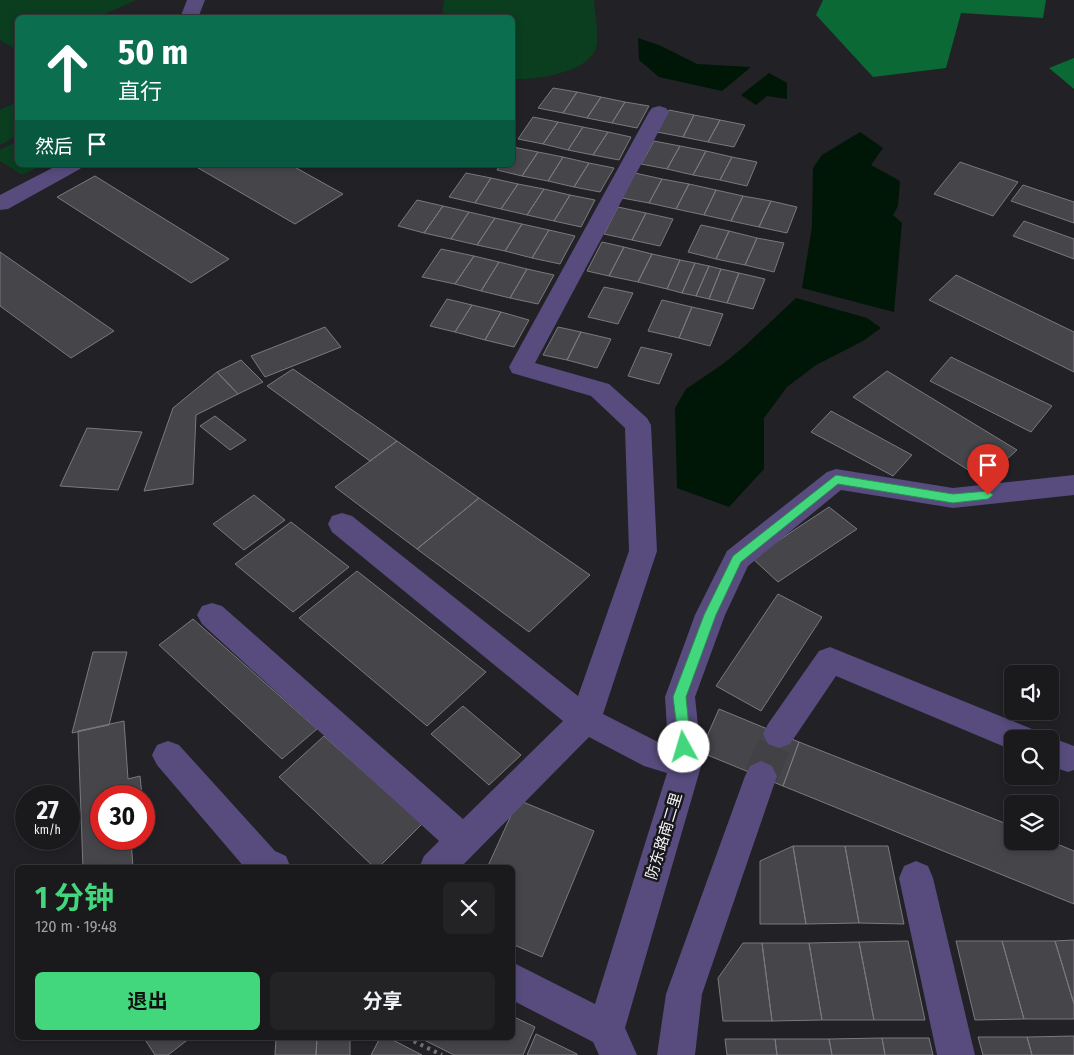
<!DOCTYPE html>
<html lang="zh">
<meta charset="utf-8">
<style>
:root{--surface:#1a191c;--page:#232225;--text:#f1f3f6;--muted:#9fa0a3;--line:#38383b;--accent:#42d77c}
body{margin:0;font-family:"Fira Sans Condensed","Noto Sans SC",sans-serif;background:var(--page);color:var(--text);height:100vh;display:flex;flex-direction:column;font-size:19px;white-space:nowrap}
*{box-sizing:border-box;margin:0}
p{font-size:16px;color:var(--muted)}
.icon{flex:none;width:28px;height:28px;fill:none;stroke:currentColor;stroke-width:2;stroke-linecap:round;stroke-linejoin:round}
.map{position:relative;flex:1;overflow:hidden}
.details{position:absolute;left:15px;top:865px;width:500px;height:175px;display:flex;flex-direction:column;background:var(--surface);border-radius:8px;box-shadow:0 2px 8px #0003,0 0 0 1px var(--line)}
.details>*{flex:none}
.banner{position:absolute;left:15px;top:15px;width:500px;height:152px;border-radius:8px;box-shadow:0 2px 8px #0003,0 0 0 1px var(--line);background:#0b6e4f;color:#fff;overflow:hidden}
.tools{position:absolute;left:1004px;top:665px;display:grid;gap:10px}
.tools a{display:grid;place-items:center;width:55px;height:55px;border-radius:8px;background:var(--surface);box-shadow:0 2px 8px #0003,0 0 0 1px var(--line);font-size:25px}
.speed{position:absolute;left:15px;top:785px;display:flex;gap:10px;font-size:25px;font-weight:700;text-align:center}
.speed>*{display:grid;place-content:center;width:65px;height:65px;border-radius:50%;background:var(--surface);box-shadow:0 2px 8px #0003,0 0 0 1px var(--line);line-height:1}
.speed small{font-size:12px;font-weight:400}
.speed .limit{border:8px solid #d22;background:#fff;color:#111}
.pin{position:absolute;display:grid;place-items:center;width:42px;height:42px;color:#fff;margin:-51px -21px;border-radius:50% 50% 50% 0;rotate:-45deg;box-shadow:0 0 5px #0007}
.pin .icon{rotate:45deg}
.me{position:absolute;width:55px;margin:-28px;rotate:354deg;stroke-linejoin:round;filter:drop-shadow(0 0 4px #0008)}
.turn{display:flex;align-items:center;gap:18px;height:105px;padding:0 20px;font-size:22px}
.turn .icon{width:65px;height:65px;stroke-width:2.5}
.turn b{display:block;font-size:35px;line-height:42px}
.then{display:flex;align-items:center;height:48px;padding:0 20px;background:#0003;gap:10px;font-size:19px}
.round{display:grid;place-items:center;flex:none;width:52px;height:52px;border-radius:8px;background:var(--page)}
.overview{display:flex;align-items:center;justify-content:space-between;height:85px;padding:0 20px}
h1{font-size:30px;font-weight:700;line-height:38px;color:var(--accent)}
.action{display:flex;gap:10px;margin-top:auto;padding:10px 20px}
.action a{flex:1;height:58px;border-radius:8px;background:var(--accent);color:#111;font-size:20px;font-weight:700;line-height:58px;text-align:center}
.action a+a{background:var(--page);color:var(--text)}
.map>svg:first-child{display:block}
.green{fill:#0a3e1f}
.forest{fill:#0a6935}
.water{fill:#001606}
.building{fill:#46454a;stroke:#7a797f}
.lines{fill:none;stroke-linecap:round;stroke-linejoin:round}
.minor-tunnel{stroke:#424145;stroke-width:33;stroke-dasharray:33 16;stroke-linecap:butt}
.path{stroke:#757579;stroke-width:4;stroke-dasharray:3 4.5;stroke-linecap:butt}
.minor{fill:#574c7d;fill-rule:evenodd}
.route{fill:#42d77c;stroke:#2b8c51}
.labels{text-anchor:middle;stroke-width:5;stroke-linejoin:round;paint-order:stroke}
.street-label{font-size:15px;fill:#f4f4f7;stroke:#18181c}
</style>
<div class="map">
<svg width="1074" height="1055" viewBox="0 0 1074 1055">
<rect width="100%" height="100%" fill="#222126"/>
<path class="green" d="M 0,0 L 136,0 L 98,17 L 18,18 L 17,50 L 0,40 Z
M 444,0 L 594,0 C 595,14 598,29 597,43 C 594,73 535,80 513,79 L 512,18 L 442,17 Z
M 17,102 L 17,136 L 0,145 L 0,110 Z
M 17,141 L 18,165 L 42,165 L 22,175 L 0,161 L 0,150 Z"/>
<path class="forest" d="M 823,0 L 1046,0 L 1043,18 L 961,13 L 946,68 L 873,77 L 816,15 Z
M 1074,58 L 1074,89 L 1049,68 Z"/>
<path class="water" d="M 638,38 L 659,45 L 697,64 L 751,67 L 722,91 L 659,77 L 639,60 Z
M 769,73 L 787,83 L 787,99 L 767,96 L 756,105 L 741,95 Z
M 860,132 L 883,148 L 871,165 L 900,181 L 898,206 L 893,215 L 902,223 L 894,312 L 802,288 L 812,227 L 813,168 L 822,155 Z
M 796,298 L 867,318 L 881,328 L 863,341 L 816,365 L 787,387 L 764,418 L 764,469 L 729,507 L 677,488 L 675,408 L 686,389 L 723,364 L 746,345 Z"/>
<path class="building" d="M 553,88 L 577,92 L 563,113 L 538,108 Z
M 577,92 L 601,97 L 587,118 L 563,113 Z
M 601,97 L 625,102 L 612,123 L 587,118 Z
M 625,102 L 649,106 L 637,128 L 612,123 Z
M 669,110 L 694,115 L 683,137 L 657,132 Z
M 694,115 L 720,120 L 708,142 L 683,137 Z
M 533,117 L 558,122 L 543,144 L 518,139 Z
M 720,120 L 745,125 L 734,147 L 708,142 Z
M 558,122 L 583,127 L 568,150 L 543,144 Z
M 583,127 L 608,132 L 593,155 L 568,150 Z
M 608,132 L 631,137 L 619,160 L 593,155 Z
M 654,141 L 680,146 L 667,169 L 641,164 Z
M 680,146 L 706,151 L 693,175 L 667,169 Z
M 513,147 L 538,152 L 522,176 L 497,170 L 500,165 L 512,165 Z
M 706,151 L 732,157 L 720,180 L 693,175 Z
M 538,152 L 563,157 L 548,181 L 522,176 Z
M 563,157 L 589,163 L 574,187 L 548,181 Z
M 732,157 L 757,162 L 747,186 L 720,180 Z
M 960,162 L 1018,182 L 993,216 L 934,194 Z
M 589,163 L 614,168 L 600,192 L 574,187 Z
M 193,165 L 291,165 L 343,194 L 295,224 Z
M 466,173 L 491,178 L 475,203 L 449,197 Z
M 635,173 L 662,179 L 649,203 L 622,198 Z
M 95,176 L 229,259 L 191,283 L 57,197 Z
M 491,178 L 518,184 L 501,209 L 475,203 Z
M 662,179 L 689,184 L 676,209 L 649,203 Z
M 518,184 L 544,189 L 527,215 L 501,209 Z
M 689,184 L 716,190 L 704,215 L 676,209 Z
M 1023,185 L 1074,202 L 1074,223 L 1011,201 Z
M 544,189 L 570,195 L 554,221 L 527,215 Z
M 716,190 L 743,196 L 731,221 L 704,215 Z
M 570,195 L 595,200 L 581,227 L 554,221 Z
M 743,196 L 771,201 L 759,227 L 731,221 Z
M 417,200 L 443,206 L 424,233 L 398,226 Z
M 771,201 L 797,207 L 787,233 L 759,227 Z
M 443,206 L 469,212 L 451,239 L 424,233 Z
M 618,207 L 646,213 L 632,240 L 604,234 Z
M 469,212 L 495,218 L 477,245 L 451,239 Z
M 646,213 L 673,219 L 660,246 L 632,240 Z
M 495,218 L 522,224 L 505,251 L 477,245 Z
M 1024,221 L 1074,239 L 1074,259 L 1013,236 Z
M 522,224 L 549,230 L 532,258 L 505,251 Z
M 701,225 L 729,231 L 716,259 L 688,252 Z
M 549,230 L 575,236 L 560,264 L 532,258 Z
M 729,231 L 757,238 L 745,265 L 716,259 Z
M 757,238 L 784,243 L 774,272 L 745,265 Z
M 602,242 L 624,247 L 609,276 L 587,271 Z
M 624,247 L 652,254 L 638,282 L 609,276 Z
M 441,249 L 474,256 L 455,284 L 422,277 Z
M 0,252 L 114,331 L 71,358 L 0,306 Z
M 652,254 L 680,260 L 667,289 L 638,282 Z
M 474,256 L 499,262 L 481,291 L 455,284 Z
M 680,260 L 695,263 L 682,293 L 667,289 Z
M 499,262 L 527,269 L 510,298 L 481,291 Z
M 695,263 L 709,266 L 696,296 L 682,293 Z
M 709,266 L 721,269 L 709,299 L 696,296 Z
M 527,269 L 554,275 L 538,304 L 510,298 Z
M 721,269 L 739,273 L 727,303 L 709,299 Z
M 739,273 L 765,279 L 753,309 L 727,303 Z
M 956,275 L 1074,332 L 1074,372 L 929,300 Z
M 604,287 L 633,293 L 618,324 L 588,317 Z
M 447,299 L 472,305 L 455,332 L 430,326 Z
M 662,300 L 692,307 L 679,338 L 648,331 Z
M 472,305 L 501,312 L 485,340 L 455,332 Z
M 692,307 L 723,314 L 710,346 L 679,338 Z
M 501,312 L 529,320 L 514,347 L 485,340 Z
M 325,327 L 341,347 L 265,377 L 251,356 Z
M 558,327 L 581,332 L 567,360 L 543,355 Z
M 581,332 L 611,339 L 597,368 L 567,360 Z
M 641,347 L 672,354 L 659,384 L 628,376 Z
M 951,357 L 1052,406 L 1031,432 L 930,381 Z
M 241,360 L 263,382 L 238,394 L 217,372 Z
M 293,369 L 397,441 L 370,461 L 267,386 Z
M 887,371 L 1017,450 L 984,480 L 853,397 Z
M 217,372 L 238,394 L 196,415 L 193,484 L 144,491 L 173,408 Z
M 831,411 L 912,455 L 893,476 L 811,432 Z
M 215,416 L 246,440 L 230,450 L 200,426 Z
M 87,428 L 142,432 L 118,490 L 60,486 Z
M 397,441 L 479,498 L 417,549 L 335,487 Z
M 254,495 L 285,520 L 244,550 L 213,524 Z
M 479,498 L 590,575 L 529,632 L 417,549 Z
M 829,507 L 857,529 L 778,582 L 752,558 Z
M 291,522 L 349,567 L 293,612 L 235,564 Z
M 357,571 L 486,672 L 427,726 L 299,618 Z
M 778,594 L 822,617 L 761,711 L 716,686 Z
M 193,619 L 317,729 L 282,759 L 159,645 Z
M 93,652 L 127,652 L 109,725 L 72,733 Z
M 463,706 L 521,755 L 489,785 L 431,734 Z
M 719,709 L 799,742 L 783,786 L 700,752 Z
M 124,721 L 128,779 L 140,776 L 142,796 L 101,796 L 101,839 L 131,839 L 133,868 L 83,868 L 78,731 Z
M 324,736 L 422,824 L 378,868 L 375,868 L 279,777 Z
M 799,742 L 1012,826 L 1012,841 L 1050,841 L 1074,851 L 1074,904 L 783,786 Z
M 518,800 L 594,831 L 542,957 L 512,944 L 512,868 L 487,868 Z
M 793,846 L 806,924 L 760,924 L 760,861 Z
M 793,846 L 845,846 L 859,923 L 806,924 Z
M 845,846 L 888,846 L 904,924 L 859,923 Z
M 1074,940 L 1074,1004 L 1055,941 Z
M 908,941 L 925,1020 L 874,1020 L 859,942 Z
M 956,941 L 1002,941 L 1024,1019 L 975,1020 Z
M 1002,941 L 1055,941 L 1074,1004 L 1074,1019 L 1024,1019 Z
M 859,942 L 874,1020 L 822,1020 L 809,943 Z
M 743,943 L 762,943 L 772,1021 L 723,1021 L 718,978 Z
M 762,943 L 809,943 L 822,1020 L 772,1021 Z
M 512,1016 L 535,1027 L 523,1055 L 454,1055 L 424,1040 L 425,1038 L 512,1038 Z
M 536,1034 L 577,1054 L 577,1055 L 527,1055 Z
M 1074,1036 L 1074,1055 L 1032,1055 L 1027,1037 Z
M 978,1037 L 1027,1037 L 1032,1055 L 983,1055 Z
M 144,1038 L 190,1038 L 168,1055 L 155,1055 Z
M 276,1038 L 317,1038 L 316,1055 L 275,1055 Z
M 317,1038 L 350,1038 L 350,1055 L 316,1055 Z
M 380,1038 L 389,1038 L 422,1055 L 371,1055 Z
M 882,1038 L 929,1038 L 933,1055 L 885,1055 Z
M 882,1038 L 885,1055 L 832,1055 L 829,1039 Z
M 725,1039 L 775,1039 L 777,1055 L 727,1055 Z
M 775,1039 L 829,1039 L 832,1055 L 777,1055 Z"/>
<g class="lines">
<path class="minor-tunnel" d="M 761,776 L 779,734"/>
<path class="path" d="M 407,1038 L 442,1055"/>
<path class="minor" d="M 187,0 L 205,0 L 198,18 L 180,18 Z
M 659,106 L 666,108 L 669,112 L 535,363 L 609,384 L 647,418 L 651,425 L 657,551 L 603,714 L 660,743 L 668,745 L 665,697 L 695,615 L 727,551 L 827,472 L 836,469 L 953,488 L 1074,475 L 1074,495 L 953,508 L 841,490 L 748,566 L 725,615 L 695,697 L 702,763 L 625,1028 L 637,1055 L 599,1055 L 593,1042 L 512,1000 L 512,962 L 595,1004 L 667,773 L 644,766 L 589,737 L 460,868 L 419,868 L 424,856 L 439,841 L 202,624 L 197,615 L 202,606 L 212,603 L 222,606 L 463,819 L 563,721 L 332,532 L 328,524 L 332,516 L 342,513 L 352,516 L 578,696 L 629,551 L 625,428 L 591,396 L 512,373 L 509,367 L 649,112 L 652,108 Z
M 58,165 L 83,165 L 80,169 L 8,209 L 0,210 L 0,195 Z
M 830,647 L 1032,729 L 1037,739 L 1012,739 L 1012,750 L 836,676 L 790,744 L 779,748 L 768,744 L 763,734 L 768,724 L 819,651 Z
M 1050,737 L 1074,746 L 1074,770 L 1068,772 L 1050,766 L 1050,739 L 1045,739 Z
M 168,741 L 179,745 L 275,851 L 286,856 L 291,868 L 245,868 L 157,765 L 152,755 L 157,745 Z
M 761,761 L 772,766 L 777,776 L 702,994 L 695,1055 L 657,1055 L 666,994 L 745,776 L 750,766 Z
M 916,861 L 928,866 L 933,878 L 975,1055 L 937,1055 L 899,878 L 904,866 Z"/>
</g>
<path class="route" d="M 836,475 L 953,494 L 988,491 L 993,495 L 988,499 L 953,503 L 838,484 L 741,562 L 716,615 L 686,697 L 691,747 L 689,751 L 684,753 L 680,751 L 673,697 L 704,615 L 733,556 Z"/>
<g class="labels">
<g class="street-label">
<text transform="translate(664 836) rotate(-73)" y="5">防东路南二里</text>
</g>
</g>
</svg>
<div class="tools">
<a><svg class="icon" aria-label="sound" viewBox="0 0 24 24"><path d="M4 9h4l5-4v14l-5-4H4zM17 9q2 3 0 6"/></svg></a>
<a><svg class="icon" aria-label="search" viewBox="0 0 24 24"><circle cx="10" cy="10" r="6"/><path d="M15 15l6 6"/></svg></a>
<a><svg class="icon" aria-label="layers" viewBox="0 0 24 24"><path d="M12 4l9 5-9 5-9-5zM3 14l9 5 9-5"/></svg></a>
</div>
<div class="speed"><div>27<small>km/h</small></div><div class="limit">30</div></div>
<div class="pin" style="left:988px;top:495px;background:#d93025"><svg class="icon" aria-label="arrive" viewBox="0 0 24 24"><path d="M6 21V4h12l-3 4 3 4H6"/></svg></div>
<svg class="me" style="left:684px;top:747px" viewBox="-20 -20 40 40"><circle r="19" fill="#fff"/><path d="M0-13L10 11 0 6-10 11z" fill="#42d77c"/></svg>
<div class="banner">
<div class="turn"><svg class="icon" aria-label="ahead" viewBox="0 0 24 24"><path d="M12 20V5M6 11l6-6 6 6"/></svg><div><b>50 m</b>直行</div></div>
<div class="then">然后<svg class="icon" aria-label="arrive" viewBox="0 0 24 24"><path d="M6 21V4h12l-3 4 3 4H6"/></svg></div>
</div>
<section class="details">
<div class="overview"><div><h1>1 分钟</h1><p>120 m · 19:48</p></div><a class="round"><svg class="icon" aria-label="close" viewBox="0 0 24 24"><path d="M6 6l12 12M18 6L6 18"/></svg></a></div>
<div class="action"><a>退出</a><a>分享</a></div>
</section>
</div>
